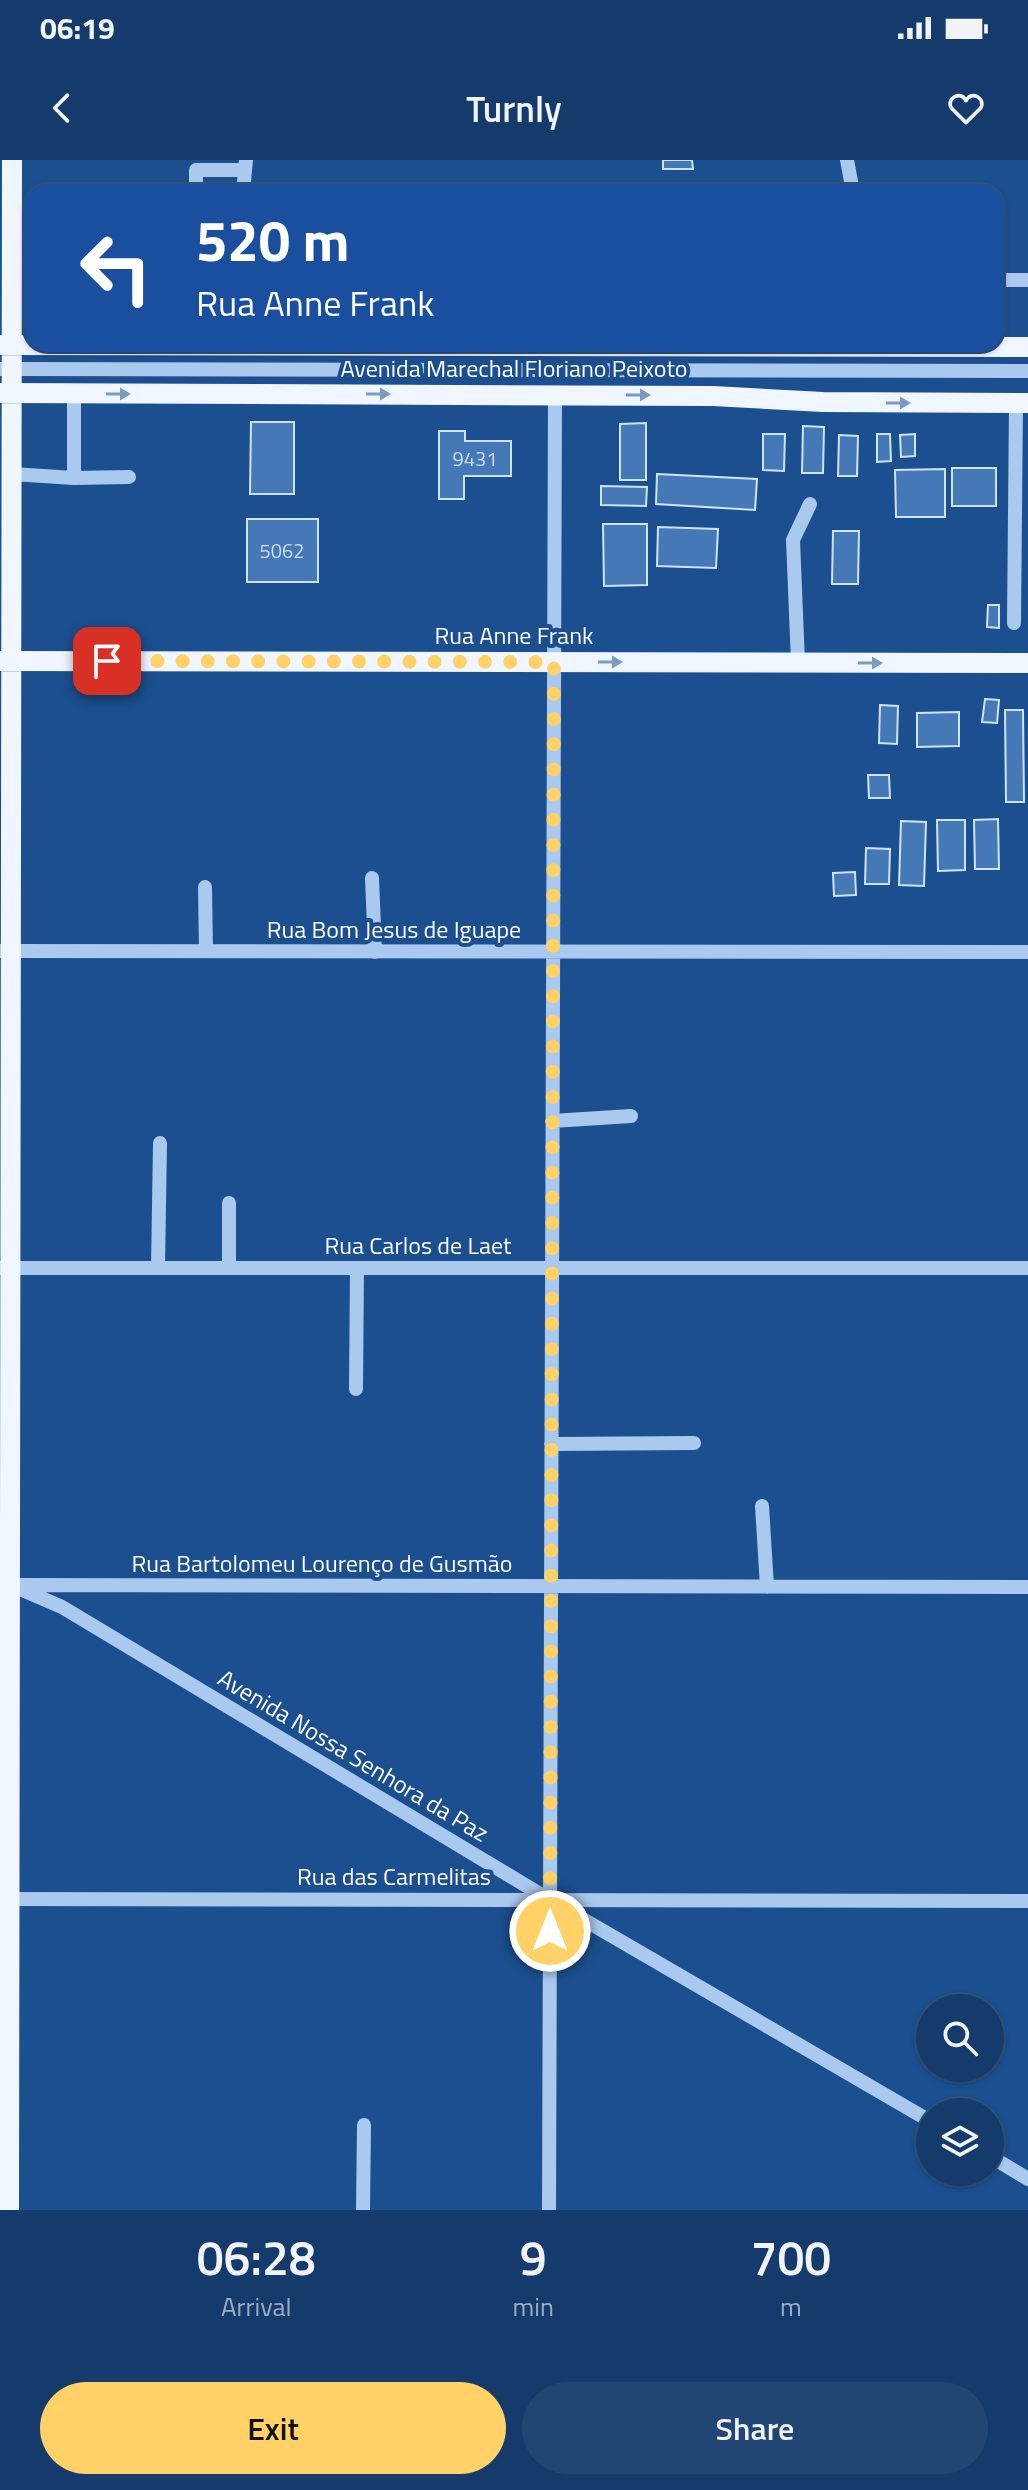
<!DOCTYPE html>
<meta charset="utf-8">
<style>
:root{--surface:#143b6b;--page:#214673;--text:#f1f3f6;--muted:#9dadc1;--line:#33557e;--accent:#ffd166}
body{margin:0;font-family:"Titillium Web",sans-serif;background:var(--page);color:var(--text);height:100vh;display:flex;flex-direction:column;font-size:30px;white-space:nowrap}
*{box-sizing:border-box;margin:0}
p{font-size:26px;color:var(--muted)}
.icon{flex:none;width:44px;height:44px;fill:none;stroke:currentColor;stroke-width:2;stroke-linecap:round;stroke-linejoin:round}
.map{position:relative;height:2050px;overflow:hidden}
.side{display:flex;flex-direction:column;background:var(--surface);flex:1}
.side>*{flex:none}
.banner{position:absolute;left:24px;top:24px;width:980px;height:168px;border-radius:24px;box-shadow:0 2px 6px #0004,0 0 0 2px var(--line);background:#1a4fa0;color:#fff;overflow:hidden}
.fabs{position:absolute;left:916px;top:1834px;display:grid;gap:16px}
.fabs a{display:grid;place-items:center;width:88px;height:88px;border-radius:50%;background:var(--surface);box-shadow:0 2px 6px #0004,0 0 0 2px var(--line);font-size:40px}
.pin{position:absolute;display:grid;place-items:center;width:68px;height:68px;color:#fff;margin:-34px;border-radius:16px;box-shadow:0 4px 12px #0006}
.me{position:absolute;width:88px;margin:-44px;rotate:0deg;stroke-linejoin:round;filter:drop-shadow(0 0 6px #0008)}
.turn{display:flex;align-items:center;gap:28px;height:168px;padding:0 40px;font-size:36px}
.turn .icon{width:104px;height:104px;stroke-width:2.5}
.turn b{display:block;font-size:56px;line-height:68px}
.eta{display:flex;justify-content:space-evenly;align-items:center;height:136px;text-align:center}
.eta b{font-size:48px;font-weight:600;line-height:56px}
.button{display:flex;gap:16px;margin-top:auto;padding:16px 40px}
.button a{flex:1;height:92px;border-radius:48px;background:var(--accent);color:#111;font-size:32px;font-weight:600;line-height:92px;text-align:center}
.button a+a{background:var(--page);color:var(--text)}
.status{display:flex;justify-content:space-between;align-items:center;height:56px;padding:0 40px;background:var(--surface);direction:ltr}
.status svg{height:22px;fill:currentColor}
header{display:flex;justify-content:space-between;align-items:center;height:104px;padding:0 40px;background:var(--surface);font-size:36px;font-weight:600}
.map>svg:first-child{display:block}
.building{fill:#4478b7;stroke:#cfe3fa;stroke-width:2}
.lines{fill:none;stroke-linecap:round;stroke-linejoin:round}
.minor{stroke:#a9c9ee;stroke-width:14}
.major{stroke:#f0f6ff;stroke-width:20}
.oneway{fill:#7b9ac1}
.route{stroke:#ffd166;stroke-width:14;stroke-dasharray:0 25.2}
.labels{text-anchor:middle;stroke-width:8;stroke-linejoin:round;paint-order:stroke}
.number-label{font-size:20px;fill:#d0dded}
.street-label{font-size:24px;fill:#fff;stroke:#1b4f8f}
</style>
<div class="status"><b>06:19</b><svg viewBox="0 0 49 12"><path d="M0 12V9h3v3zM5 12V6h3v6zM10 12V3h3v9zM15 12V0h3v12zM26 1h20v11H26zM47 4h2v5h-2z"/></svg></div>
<header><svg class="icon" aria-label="back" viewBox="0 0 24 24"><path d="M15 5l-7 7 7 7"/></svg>Turnly<svg class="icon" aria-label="heart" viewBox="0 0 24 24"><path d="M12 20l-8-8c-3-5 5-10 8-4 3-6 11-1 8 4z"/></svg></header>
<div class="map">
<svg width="1028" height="2050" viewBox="0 0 1028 2050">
<rect width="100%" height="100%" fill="#1b4f8f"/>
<path class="building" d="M 663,0 L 692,0 L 693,9 L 663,9 Z
M 251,262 L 294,262 L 294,334 L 250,334 Z
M 646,263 L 646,320 L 620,320 L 620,264 Z
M 803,266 L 824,267 L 823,313 L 802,313 Z
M 439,271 L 465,271 L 465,281 L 511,281 L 511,316 L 464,316 L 464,339 L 439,339 Z
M 763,274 L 785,274 L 784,311 L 763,310 Z
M 877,274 L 890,274 L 891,301 L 877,302 Z
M 915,274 L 915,296 L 901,297 L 900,275 Z
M 839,275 L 858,276 L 857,316 L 838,316 Z
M 952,308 L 996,308 L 996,346 L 952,346 Z
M 945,309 L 945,357 L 896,357 L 895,310 Z
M 657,314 L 757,319 L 755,350 L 656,344 Z
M 601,326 L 647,327 L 646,346 L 601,345 Z
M 247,359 L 318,359 L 318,422 L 247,422 Z
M 603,364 L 647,364 L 647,425 L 604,426 Z
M 658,367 L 718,369 L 716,408 L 657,406 Z
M 833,371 L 859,371 L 858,424 L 832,424 Z
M 988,445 L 999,445 L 999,468 L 987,467 Z
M 985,539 L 999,540 L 997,563 L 982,562 Z
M 880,545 L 898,546 L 897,584 L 879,583 Z
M 1005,550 L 1023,550 L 1024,642 L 1006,642 Z
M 959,552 L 959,586 L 917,587 L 917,553 Z
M 868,615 L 889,615 L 890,638 L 869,638 Z
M 998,659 L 999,709 L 975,709 L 974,660 Z
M 937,660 L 965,660 L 965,710 L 938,711 Z
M 901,661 L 926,662 L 924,726 L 899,725 Z
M 866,688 L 890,689 L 889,724 L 865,724 Z
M 855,712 L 856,735 L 834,736 L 833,713 Z"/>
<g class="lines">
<path class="minor" d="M 847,0 L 853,32
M 196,32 L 196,10 L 244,10
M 243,32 L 246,0
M 996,120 L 1028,120
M 0,209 L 1028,211
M 12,314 L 74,318 L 74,234
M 74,318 L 129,317
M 1014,463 L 1016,243
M 798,502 L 793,380 L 810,344
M 372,718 L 375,792
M 205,727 L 206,791
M 0,791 L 1028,792
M 552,961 L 631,956
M 229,1043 L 229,1108
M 158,1107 L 160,983
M 0,1108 L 1028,1108
M 356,1229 L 357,1108
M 551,1284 L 694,1283
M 762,1346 L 767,1427
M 4,1422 L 62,1447 L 550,1740 L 930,1961
M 16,1425 L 1028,1427
M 0,1739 L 1028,1741
M 990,1996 L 1028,2019
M 363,2050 L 364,1965
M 549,2050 L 555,235"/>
<path class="major" d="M 0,185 L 1028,187
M 0,233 L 713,236 L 823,242 L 1028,243
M 0,501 L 1028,503
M 9,2050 L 12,0"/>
</g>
<defs><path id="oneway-solid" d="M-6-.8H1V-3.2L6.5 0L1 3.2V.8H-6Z" transform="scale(2)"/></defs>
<g class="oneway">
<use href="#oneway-solid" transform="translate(118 234)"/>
<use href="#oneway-solid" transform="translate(378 234)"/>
<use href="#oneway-solid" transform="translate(638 235)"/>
<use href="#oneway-solid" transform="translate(898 243)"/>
<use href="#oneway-solid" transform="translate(610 502)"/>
<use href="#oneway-solid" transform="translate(870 503)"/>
</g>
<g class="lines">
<path class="route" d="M 107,501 L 554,502 L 550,1771"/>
</g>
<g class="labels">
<g class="number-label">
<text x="475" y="306">9431</text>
<text x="282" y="398">5062</text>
</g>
<g class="street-label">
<text x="514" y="217">Avenida Marechal Floriano Peixoto</text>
<text x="514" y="484">Rua Anne Frank</text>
<text x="394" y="778">Rua Bom Jesus de Iguape</text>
<text x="418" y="1094">Rua Carlos de Laet</text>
<text x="322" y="1412">Rua Bartolomeu Lourenço de Gusmão</text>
<text transform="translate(353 1596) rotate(31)" y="8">Avenida Nossa Senhora da Paz</text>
<text x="394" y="1725">Rua das Carmelitas</text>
</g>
</g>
</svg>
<div class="fabs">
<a><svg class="icon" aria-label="search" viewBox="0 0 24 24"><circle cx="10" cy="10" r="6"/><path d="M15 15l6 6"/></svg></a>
<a><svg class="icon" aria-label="layers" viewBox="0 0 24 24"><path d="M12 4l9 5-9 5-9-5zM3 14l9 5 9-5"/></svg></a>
</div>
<div class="pin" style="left:107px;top:501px;background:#d93025"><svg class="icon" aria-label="arrive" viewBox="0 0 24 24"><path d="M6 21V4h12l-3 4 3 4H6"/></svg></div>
<svg class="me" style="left:550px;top:1771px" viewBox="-20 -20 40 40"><circle r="17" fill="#ffd166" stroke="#fff" stroke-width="3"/><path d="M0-11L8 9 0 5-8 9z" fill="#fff"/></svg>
<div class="banner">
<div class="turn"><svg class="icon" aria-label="left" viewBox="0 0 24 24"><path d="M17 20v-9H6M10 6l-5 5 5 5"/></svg><div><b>520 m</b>Rua Anne Frank</div></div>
</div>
</div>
<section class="side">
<div class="eta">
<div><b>06:28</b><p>Arrival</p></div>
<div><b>9</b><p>min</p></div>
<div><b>700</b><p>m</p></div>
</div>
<div class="button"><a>Exit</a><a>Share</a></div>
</section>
